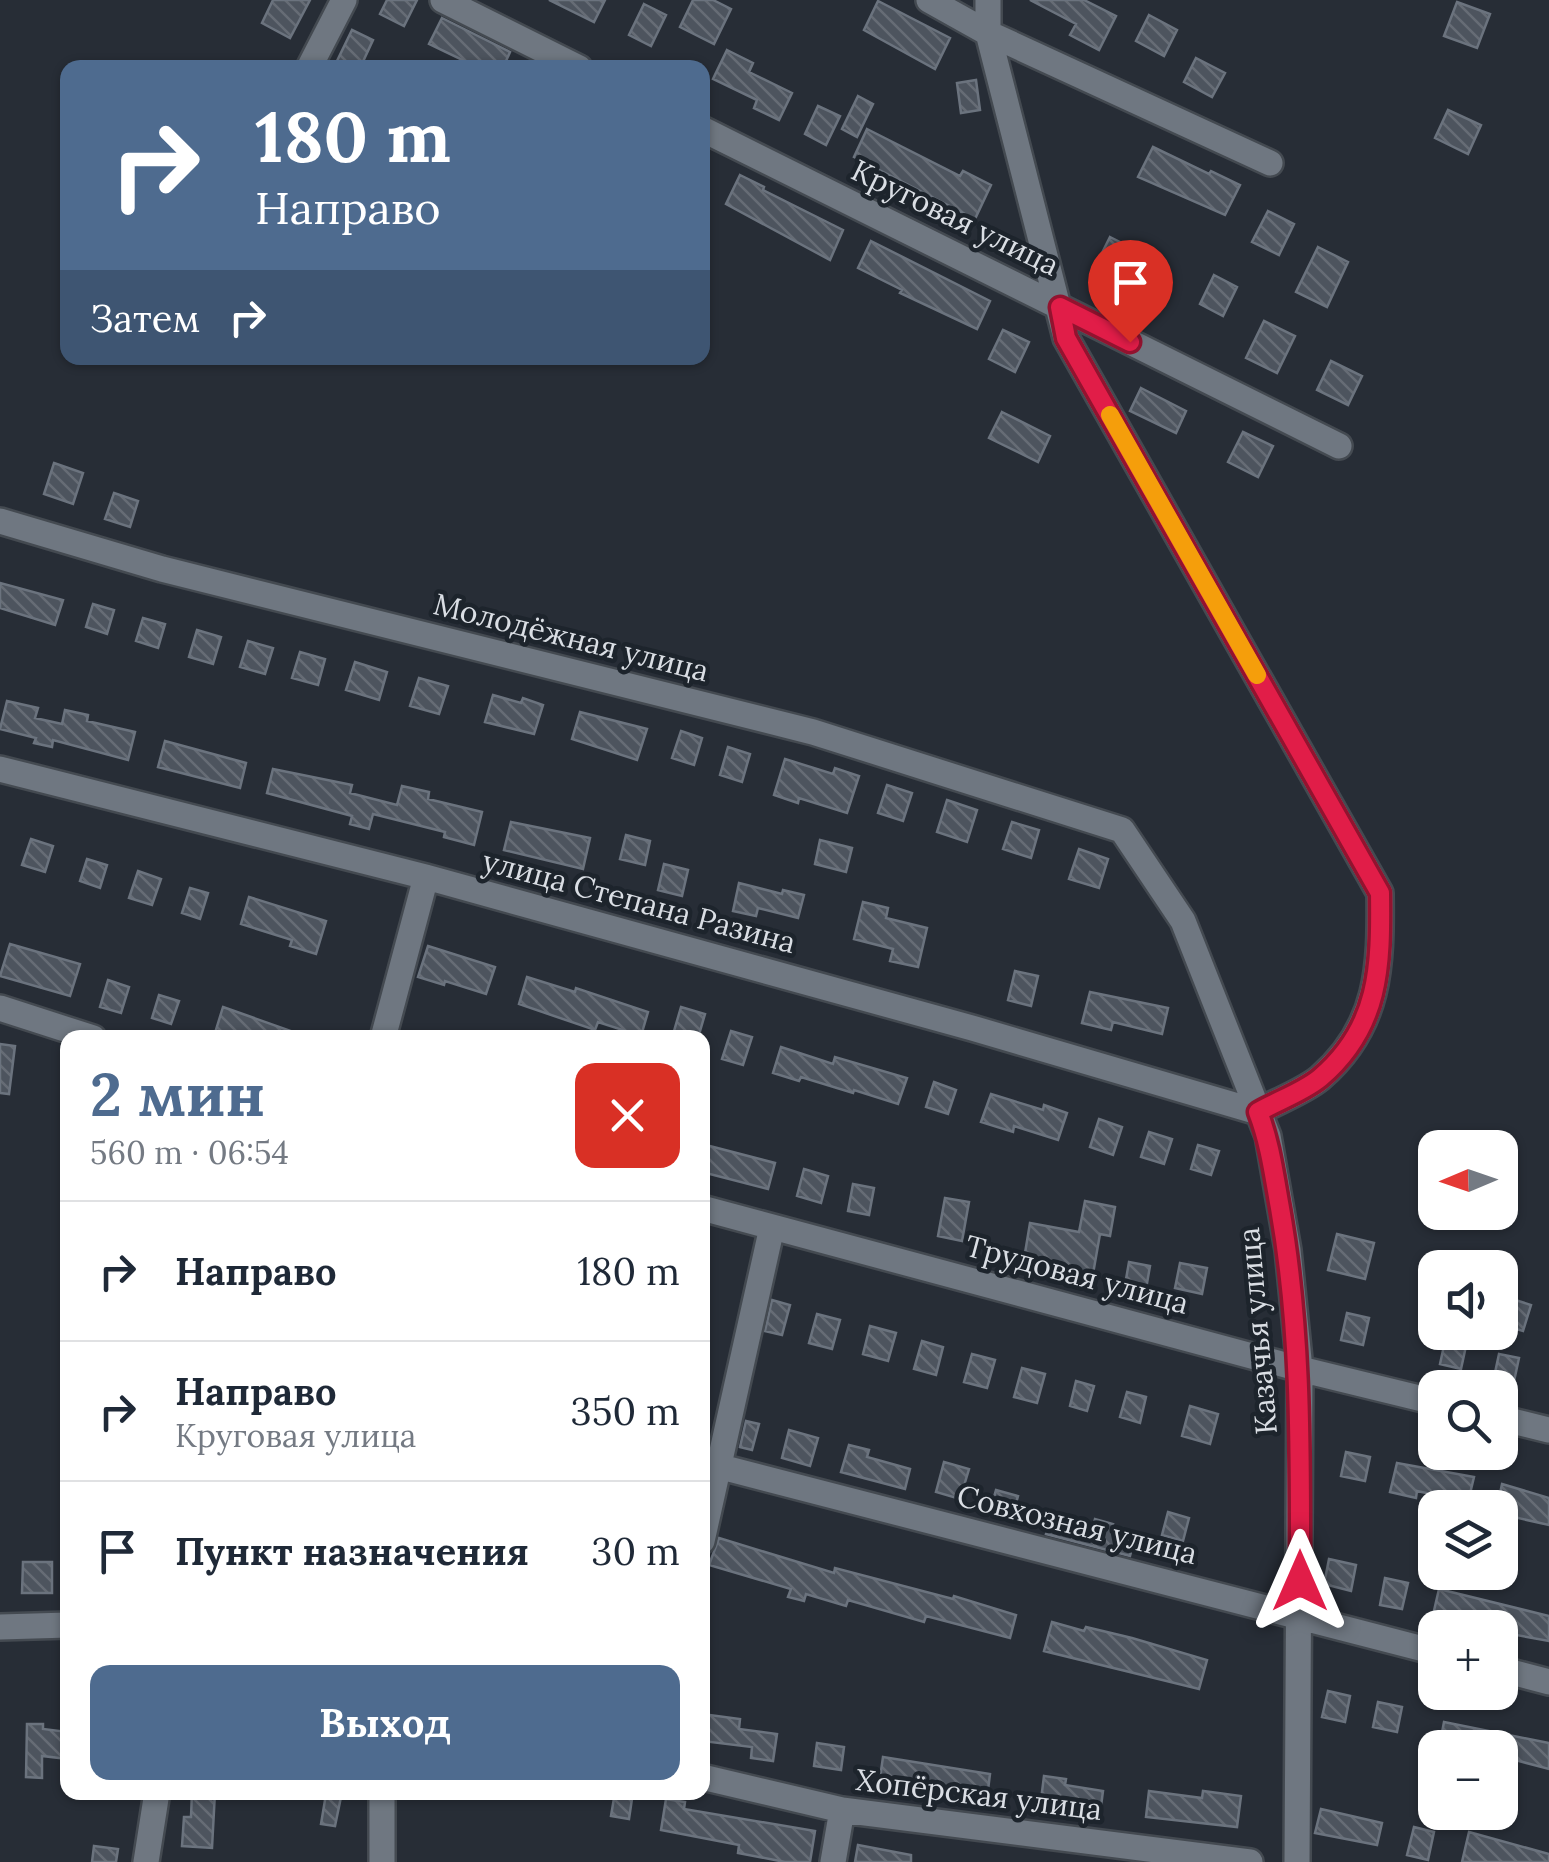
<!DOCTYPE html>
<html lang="ru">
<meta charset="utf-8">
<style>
:root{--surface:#fff;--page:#f6f6f7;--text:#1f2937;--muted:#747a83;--line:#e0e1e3;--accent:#4e6b8f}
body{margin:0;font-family:Lora,serif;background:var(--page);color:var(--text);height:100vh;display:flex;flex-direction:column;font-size:38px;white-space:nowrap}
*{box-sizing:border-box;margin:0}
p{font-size:32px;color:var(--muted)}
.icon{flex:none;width:55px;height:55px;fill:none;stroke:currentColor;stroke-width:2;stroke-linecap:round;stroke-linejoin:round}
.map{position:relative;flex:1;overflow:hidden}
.drawer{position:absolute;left:60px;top:1030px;width:650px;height:770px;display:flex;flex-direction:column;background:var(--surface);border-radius:20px;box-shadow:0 2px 8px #0004}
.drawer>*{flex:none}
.banner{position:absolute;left:60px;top:60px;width:650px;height:305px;border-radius:20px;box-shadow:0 2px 8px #0004;background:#4e6b8f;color:#fff;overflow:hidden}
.needle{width:65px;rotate:268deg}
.buttons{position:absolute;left:1418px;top:1130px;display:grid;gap:20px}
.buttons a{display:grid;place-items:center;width:100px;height:100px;border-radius:20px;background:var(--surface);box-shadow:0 2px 8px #0004;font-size:50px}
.pin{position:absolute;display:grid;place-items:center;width:85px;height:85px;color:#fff;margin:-102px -42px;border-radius:50% 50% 50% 0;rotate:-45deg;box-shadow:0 0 10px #0007}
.pin .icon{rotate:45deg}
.me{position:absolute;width:110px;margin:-55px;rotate:0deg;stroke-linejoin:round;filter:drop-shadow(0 0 8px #0008)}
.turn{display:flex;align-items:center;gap:35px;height:210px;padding:0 30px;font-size:45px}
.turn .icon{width:130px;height:130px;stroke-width:2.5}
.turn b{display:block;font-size:70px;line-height:85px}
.then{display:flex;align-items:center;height:95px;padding:0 30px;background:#0003;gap:20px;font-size:38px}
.round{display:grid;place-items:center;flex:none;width:105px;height:105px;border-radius:20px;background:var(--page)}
.headline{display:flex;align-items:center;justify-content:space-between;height:170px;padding:0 30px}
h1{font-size:60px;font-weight:800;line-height:75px;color:var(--accent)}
.action{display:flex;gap:20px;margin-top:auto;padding:20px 30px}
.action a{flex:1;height:115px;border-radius:20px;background:var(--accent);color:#fff;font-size:40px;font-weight:800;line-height:115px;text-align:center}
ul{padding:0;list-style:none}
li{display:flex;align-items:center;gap:30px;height:140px;padding:0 30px;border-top:2px solid var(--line)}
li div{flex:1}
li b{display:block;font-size:38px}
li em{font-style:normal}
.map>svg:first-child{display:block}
.building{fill:url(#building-back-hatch);stroke:#6b737e;stroke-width:2.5}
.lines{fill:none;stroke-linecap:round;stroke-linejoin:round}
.minor-casing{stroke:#444a51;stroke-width:30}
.minor{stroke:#6f7781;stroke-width:25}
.route-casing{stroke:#92132f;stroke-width:25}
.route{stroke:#e11d48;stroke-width:18}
.slow{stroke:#f59e0b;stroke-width:18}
.labels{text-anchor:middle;stroke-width:9;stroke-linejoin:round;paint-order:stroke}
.street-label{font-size:30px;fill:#dadee4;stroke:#1d242c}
</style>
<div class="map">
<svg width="1549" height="1862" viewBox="0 0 1549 1862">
<defs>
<pattern id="building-back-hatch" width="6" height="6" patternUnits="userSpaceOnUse" patternTransform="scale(2.5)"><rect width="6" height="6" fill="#4d545e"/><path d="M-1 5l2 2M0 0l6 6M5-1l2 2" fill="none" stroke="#666c75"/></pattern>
</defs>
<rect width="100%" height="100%" fill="#272d36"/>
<path class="building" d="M 273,0 L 310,0 L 290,38 L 262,23 Z
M 387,0 L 417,0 L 404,26 L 380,14 Z
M 549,0 L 605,0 L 594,22 Z
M 693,0 L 713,0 L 731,9 L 714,44 L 680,27 Z
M 1030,0 L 1084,0 L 1116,16 L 1099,50 L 1070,35 L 1076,24 Z
M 878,1 L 950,38 L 935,69 L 864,30 Z
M 1457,2 L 1490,14 L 1477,48 L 1444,36 Z
M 644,4 L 666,15 L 651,46 L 629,35 Z
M 1149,15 L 1177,30 L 1164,56 L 1136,41 Z
M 442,18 L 510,52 L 503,68 L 479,68 L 429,44 Z
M 352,30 L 373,40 L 360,68 L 350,68 L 337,61 Z
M 727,50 L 753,63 L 749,72 L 792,93 L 779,120 L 754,108 L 757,100 L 713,79 Z
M 1196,58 L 1225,73 L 1212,97 L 1184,82 Z
M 976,80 L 980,110 L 961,113 L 957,83 Z
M 858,96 L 873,104 L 857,137 L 842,129 Z
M 818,106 L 840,116 L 826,145 L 805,134 Z
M 1448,110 L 1481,125 L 1468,154 L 1435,138 Z
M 867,129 L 960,176 L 963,171 L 991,185 L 975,219 L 854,157 Z
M 1153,147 L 1209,174 L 1211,171 L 1240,185 L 1225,215 L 1138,177 Z
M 740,175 L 764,187 L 763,190 L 843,230 L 830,260 L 726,204 Z
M 1268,211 L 1294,224 L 1279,255 L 1252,242 Z
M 1110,237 L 1142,253 L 1129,281 L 1096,265 Z
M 871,241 L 990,301 L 977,329 L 900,293 L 902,290 L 858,268 Z
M 1318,247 L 1348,262 L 1327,307 L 1296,292 Z
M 1214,275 L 1237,287 L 1223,316 L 1200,304 Z
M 1264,321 L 1295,336 L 1277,373 L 1246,358 Z
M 1003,330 L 1029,342 L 1015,372 L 989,359 Z
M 1331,361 L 1362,376 L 1348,405 L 1317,390 Z
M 1141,388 L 1186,411 L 1176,433 L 1130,411 Z
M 1002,412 L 1050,436 L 1038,462 L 989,438 Z
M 1243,432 L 1273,446 L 1258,477 L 1228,462 Z
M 54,463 L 83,473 L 73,504 L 44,494 Z
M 114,493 L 138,501 L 130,527 L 105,519 Z
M 0,583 L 63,600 L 55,625 L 0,608 Z
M 93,604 L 114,610 L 107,634 L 86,627 Z
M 143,618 L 165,624 L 158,648 L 136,641 Z
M 197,630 L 221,637 L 213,664 L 189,657 Z
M 248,641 L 273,648 L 265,674 L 240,667 Z
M 300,652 L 325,659 L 318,685 L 292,678 Z
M 355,662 L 387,672 L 379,700 L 346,690 Z
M 419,678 L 448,686 L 439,714 L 410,706 Z
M 493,695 L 521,703 L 523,698 L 543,705 L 534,734 L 485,722 Z
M 7,701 L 38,708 L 35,718 L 62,724 L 65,710 L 88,715 L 87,721 L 135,732 L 128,760 L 53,740 L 52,747 L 34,743 L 36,738 L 0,729 Z
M 580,712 L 647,729 L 637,760 L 572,739 Z
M 681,731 L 702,738 L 694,765 L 672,758 Z
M 165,741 L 246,763 L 240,788 L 158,767 Z
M 728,747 L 750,754 L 742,782 L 720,775 Z
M 785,759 L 833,774 L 835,768 L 859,776 L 847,813 L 799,798 L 798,803 L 774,795 Z
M 273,769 L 352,785 L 350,793 L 397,805 L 402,786 L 429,792 L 428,799 L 482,812 L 474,845 L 444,837 L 445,832 L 373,814 L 369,829 L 350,824 L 352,816 L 267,793 Z
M 887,785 L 912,793 L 903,821 L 878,813 Z
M 947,800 L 977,810 L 967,842 L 937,832 Z
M 511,822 L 590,838 L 583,869 L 504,850 Z
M 1012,822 L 1039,830 L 1031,858 L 1003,849 Z
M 626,835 L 650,841 L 645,865 L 620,859 Z
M 31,839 L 53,846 L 45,872 L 22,865 Z
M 820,840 L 852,848 L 846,872 L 815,864 Z
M 1079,849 L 1108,859 L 1099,888 L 1069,879 Z
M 87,859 L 107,865 L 100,888 L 80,881 Z
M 664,864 L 688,870 L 682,896 L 658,890 Z
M 138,871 L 161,879 L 152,905 L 129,898 Z
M 739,883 L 782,894 L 783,890 L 804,895 L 798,918 L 758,908 L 756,916 L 733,911 Z
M 190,888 L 208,893 L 200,919 L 182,913 Z
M 249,897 L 326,921 L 316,954 L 290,946 L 292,940 L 241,924 Z
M 863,902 L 888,908 L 886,918 L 927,928 L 918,967 L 890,961 L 893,949 L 854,939 Z
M 10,944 L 80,964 L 70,996 L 0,976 Z
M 428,946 L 495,967 L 486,994 L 445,981 L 444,985 L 418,977 Z
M 1015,971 L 1038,976 L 1031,1006 L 1008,1000 Z
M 527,977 L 575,992 L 576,988 L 648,1012 L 641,1036 L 598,1022 L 595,1030 L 519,1004 Z
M 108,980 L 129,987 L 121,1013 L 100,1007 Z
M 1090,992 L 1168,1008 L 1162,1034 L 1113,1022 L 1111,1030 L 1082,1023 Z
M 159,995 L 179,1001 L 171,1024 L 152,1018 Z
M 223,1007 L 302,1035 L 301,1038 L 228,1038 L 215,1033 Z
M 681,1007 L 705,1014 L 698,1038 L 672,1038 Z
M 731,1031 L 752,1037 L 743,1065 L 722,1059 Z
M 0,1044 L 15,1046 L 9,1094 L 0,1093 Z
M 781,1047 L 833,1064 L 835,1057 L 907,1078 L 898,1104 L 854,1090 L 853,1093 L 801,1077 L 799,1081 L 773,1073 Z
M 934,1082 L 956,1090 L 948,1114 L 926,1107 Z
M 991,1094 L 1043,1110 L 1044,1105 L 1067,1113 L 1058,1140 L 1014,1126 L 1013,1132 L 981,1122 Z
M 1099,1119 L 1122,1127 L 1113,1155 L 1090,1147 Z
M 1149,1132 L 1172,1139 L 1164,1164 L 1141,1157 Z
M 702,1144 L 775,1163 L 768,1189 L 702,1172 Z
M 1198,1145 L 1219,1151 L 1211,1175 L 1191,1169 Z
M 804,1169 L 828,1176 L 821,1203 L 797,1196 Z
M 853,1184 L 874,1188 L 869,1215 L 848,1211 Z
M 945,1198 L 969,1202 L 962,1241 L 938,1236 Z
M 1085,1201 L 1115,1207 L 1110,1236 L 1100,1234 L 1093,1274 L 1024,1259 L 1030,1223 L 1079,1232 Z
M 1337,1234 L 1374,1243 L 1365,1279 L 1328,1270 Z
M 1129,1262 L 1150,1266 L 1146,1289 L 1125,1285 Z
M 1180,1263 L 1207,1268 L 1202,1294 L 1175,1288 Z
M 1509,1298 L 1531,1305 L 1523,1331 L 1502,1325 Z
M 772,1300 L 790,1305 L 782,1335 L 765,1331 Z
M 1347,1313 L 1369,1318 L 1363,1345 L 1341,1340 Z
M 817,1314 L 840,1320 L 832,1349 L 809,1343 Z
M 870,1326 L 896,1333 L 888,1361 L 863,1354 Z
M 922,1341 L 943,1347 L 936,1375 L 914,1369 Z
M 1445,1341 L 1466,1346 L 1461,1369 L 1440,1364 Z
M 972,1354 L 995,1360 L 987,1388 L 964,1382 Z
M 1499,1354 L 1519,1358 L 1513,1386 L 1493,1382 Z
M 1022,1368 L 1045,1374 L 1037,1403 L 1014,1397 Z
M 1076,1381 L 1094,1386 L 1087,1411 L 1070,1406 Z
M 1127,1392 L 1146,1397 L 1140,1423 L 1120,1417 Z
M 1190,1406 L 1218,1414 L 1210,1444 L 1182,1436 Z
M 746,1421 L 759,1424 L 752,1450 L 740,1447 Z
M 789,1430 L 818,1438 L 810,1466 L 782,1458 Z
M 849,1445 L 869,1450 L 867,1457 L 910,1469 L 905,1489 L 841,1472 Z
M 1346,1452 L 1370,1457 L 1365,1481 L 1341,1476 Z
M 944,1462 L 969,1469 L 960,1499 L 936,1492 Z
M 1397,1463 L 1474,1477 L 1468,1502 L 1417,1491 L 1416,1498 L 1390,1492 Z
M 1502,1484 L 1549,1498 L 1549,1525 L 1500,1514 L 1497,1508 Z
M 996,1490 L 1018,1496 L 1011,1521 L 989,1515 Z
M 1168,1512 L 1189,1518 L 1183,1541 L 1162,1535 Z
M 1051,1515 L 1093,1526 L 1095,1519 L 1113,1524 L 1111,1530 L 1135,1536 L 1130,1556 L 1046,1534 Z
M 719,1538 L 834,1573 L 835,1568 L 953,1599 L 954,1596 L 1016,1615 L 1010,1638 L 926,1616 L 924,1622 L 848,1600 L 846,1606 L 806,1594 L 804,1601 L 788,1597 L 791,1589 L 709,1565 Z
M 1329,1559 L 1356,1565 L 1351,1591 L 1324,1584 Z
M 23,1562 L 52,1562 L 52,1593 L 22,1593 Z
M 1385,1578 L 1408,1583 L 1402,1609 L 1380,1605 Z
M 1439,1589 L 1549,1616 L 1549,1641 L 1500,1632 L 1500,1628 L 1433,1615 Z
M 1052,1622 L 1084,1631 L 1086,1627 L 1132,1638 L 1207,1660 L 1199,1689 L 1044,1651 Z
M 1328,1691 L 1350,1696 L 1345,1722 L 1322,1717 Z
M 1378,1702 L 1402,1707 L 1397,1732 L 1373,1727 Z
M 702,1714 L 740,1719 L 739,1729 L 777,1734 L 773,1761 L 751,1758 L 752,1747 L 702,1741 Z
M 1444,1722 L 1549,1743 L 1549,1769 L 1500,1756 L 1500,1748 L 1459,1748 L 1440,1743 Z
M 27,1724 L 43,1724 L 43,1729 L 68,1732 L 68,1759 L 42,1756 L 42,1778 L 26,1777 Z
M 817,1743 L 844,1747 L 841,1770 L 814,1766 Z
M 883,1757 L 990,1774 L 987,1798 L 880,1778 Z
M 1044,1776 L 1066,1779 L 1065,1785 L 1103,1791 L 1100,1814 L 1040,1808 Z
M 1149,1791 L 1202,1798 L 1203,1791 L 1241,1796 L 1237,1827 L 1146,1817 Z
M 192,1792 L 215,1792 L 212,1848 L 182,1846 L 184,1817 L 191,1817 Z
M 615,1792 L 633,1792 L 629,1819 L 611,1816 Z
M 326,1794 L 341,1797 L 335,1826 L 321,1824 Z
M 666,1799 L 685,1802 L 684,1809 L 815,1831 L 810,1862 L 785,1862 L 738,1853 L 739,1845 L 661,1830 Z
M 1321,1809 L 1382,1823 L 1377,1845 L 1315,1833 Z
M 1414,1827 L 1434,1832 L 1428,1860 L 1407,1855 Z
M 1469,1832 L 1549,1854 L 1549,1862 L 1462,1862 Z
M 858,1845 L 911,1855 L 911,1862 L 855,1862 Z
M 94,1846 L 118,1849 L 116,1862 L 92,1862 Z"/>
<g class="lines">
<defs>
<path id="minor" d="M 443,0 L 579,68
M 929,0 L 988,33 L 1270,163
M 309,68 L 344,0
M 702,129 L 1339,446
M 0,521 L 162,569 L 813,732 L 1122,830 L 1183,921 L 1268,1136 L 1288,1250 L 1300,1369 L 1297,1862
M 0,769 L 426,877 L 972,1028 L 1258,1112 C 1277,1101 1303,1092 1320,1078 C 1380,1026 1381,966 1380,893 L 1066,338 L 988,33 L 988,0
M 0,1008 L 93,1038
M 383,1038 L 426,877
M 702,1208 L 1300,1369 L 1435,1402
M 1500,1418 L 1549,1430
M 702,1462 L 1435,1652
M 702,1541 L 772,1227
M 0,1627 L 68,1625
M 1500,1669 L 1549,1682
M 702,1777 L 842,1810 L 1250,1862
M 146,1862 L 157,1792
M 382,1862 L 382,1792
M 833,1862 L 842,1810"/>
</defs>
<use href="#minor" class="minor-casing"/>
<use href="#minor" class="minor"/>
</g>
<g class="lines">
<defs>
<path id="route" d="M 1130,342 L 1060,307 L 1066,338 L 1380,893 C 1381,966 1380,1027 1320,1078 C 1303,1092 1277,1101 1258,1112 C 1270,1143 1274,1175 1280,1208 C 1302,1332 1300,1456 1300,1581"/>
</defs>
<use href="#route" class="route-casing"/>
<use href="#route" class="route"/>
<path class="slow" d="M 1110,415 L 1257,675"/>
</g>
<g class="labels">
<g class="street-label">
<text transform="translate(955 218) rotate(26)" y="10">Круговая улица</text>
<text transform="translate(571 638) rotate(14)" y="10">Молодёжная улица</text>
<text transform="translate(639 902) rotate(15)" y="10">улица Степана Разина</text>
<text transform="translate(1077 1275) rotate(15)" y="10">Трудовая улица</text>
<text transform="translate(1258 1331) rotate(-95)" y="10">Казачья улица</text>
<text transform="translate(1077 1525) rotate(14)" y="10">Совхозная улица</text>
<text transform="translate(979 1795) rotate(7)" y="10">Хопёрская улица</text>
</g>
</g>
</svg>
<div class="buttons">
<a><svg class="needle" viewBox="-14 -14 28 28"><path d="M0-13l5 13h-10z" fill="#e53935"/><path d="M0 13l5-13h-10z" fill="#747a83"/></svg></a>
<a><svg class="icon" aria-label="sound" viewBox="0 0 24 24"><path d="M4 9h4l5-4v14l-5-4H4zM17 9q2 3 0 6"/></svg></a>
<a><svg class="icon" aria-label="search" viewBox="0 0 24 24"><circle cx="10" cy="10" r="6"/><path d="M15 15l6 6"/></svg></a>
<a><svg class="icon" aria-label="layers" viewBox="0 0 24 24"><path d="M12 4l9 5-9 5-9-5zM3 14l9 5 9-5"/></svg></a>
<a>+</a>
<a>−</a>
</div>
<div class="pin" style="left:1130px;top:342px;background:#d93025"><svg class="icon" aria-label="arrive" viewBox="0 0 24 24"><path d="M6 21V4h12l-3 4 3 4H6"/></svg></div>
<svg class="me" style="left:1300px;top:1581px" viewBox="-20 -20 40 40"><path d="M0-17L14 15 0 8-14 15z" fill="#e11d48" stroke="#fff" stroke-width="4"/></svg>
<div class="banner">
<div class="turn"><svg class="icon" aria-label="right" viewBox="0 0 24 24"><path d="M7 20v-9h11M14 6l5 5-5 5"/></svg><div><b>180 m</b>Направо</div></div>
<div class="then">Затем<svg class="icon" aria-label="right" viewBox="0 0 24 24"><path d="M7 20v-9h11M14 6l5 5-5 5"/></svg></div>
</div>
<section class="drawer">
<div class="headline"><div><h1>2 мин</h1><p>560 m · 06:54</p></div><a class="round" style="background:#d93025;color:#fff"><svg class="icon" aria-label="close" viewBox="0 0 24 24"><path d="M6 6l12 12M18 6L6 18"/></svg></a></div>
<ul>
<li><svg class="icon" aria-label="right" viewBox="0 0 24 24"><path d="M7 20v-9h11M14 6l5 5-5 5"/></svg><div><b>Направо</b></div><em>180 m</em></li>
<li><svg class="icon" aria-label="right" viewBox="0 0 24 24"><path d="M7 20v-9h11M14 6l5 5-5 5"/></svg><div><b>Направо</b><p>Круговая улица</p></div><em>350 m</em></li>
<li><svg class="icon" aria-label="arrive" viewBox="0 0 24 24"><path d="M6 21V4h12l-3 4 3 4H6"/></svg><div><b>Пункт назначения</b></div><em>30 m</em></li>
</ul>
<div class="action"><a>Выход</a></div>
</section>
</div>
